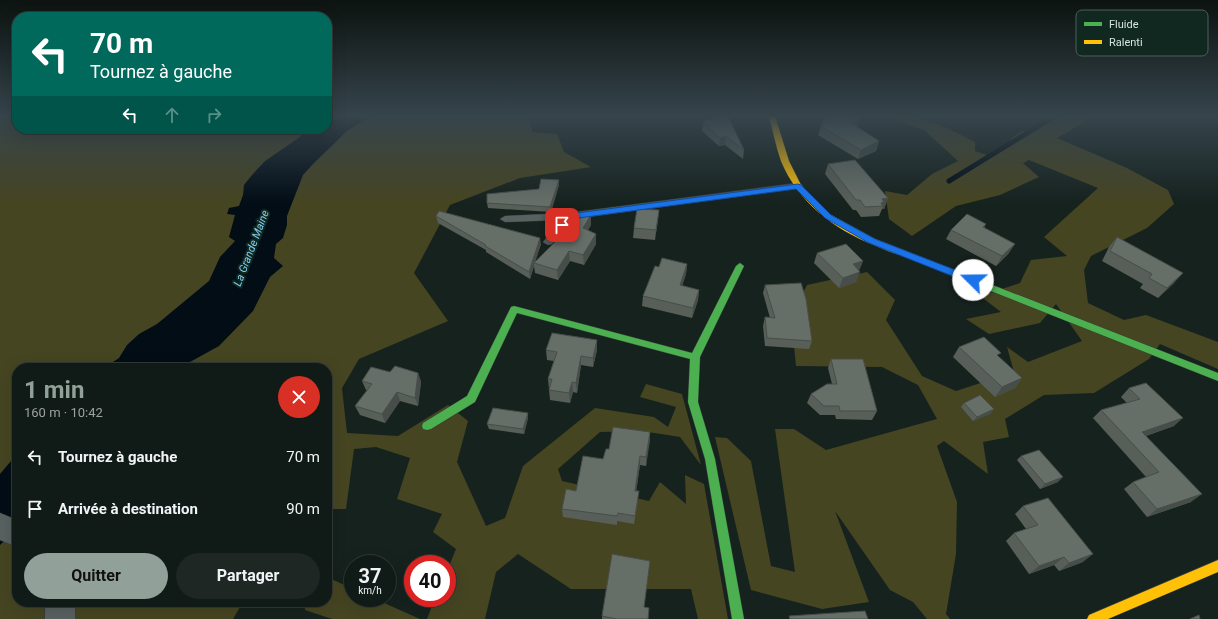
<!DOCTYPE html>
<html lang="fr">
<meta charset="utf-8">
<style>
:root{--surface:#101a16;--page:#1e2723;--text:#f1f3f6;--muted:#9ca1a1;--line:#303835;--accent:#92a09a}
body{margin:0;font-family:Roboto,sans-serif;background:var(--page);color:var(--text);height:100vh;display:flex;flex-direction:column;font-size:15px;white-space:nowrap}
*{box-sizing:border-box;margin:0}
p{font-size:13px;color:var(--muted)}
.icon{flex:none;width:22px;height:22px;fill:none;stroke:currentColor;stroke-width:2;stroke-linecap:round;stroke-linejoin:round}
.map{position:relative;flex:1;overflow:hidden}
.details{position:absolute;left:12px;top:363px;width:320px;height:244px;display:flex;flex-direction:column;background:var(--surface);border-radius:16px;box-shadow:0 4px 16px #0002,0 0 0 1px var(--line)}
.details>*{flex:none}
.top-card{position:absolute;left:12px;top:12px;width:320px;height:122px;border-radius:16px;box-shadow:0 4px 16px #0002,0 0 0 1px var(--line);background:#00695c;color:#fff;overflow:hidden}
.speed{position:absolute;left:344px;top:555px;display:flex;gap:8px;font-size:20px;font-weight:700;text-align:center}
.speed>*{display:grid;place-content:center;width:52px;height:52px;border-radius:50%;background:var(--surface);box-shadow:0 4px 16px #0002,0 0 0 1px var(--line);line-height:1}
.speed small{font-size:10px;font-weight:400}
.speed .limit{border:6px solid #d22;background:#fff;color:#111}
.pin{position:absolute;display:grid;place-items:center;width:34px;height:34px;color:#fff;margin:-17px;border-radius:8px;box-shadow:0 2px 6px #0006}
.me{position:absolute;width:44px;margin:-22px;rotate:292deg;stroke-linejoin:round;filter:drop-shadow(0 0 3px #0008)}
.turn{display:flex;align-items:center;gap:14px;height:84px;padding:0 12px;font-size:18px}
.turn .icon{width:52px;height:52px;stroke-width:2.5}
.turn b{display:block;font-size:28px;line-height:34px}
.lanes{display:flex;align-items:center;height:38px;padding:0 12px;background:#0003;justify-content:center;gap:20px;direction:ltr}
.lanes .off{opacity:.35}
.round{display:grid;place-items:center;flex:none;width:42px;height:42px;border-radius:21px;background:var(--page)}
.headline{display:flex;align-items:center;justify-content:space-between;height:68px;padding:0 12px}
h1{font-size:24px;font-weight:700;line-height:30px;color:var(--accent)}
.action{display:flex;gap:8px;margin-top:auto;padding:8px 12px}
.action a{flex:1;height:46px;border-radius:24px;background:var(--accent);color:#111;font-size:16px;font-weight:700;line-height:46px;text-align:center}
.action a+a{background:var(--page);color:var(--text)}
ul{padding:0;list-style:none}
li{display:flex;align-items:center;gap:12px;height:52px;padding:0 12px}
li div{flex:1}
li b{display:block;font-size:15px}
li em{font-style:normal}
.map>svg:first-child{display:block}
.green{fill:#464522}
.water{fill:#020d16}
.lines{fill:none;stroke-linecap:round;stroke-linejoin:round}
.stream{stroke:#020d16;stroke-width:5}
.lane-casing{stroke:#323c38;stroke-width:1}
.street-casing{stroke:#323c38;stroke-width:1}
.fast-casing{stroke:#323c38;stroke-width:1}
.slow-casing{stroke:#323c38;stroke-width:1}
.lane{fill:#576160;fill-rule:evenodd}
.street{fill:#576160;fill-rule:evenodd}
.fast{fill:#4caf50;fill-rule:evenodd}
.slow{fill:#ffc107;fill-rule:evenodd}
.wall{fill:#585f59}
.shaded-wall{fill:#474d49}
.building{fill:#666e68;stroke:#474d49}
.route{fill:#1a73e8;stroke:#114b97}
.labels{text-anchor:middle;stroke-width:4;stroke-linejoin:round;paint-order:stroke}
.water-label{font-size:11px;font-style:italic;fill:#80ccf2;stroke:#102820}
.key{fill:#102820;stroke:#4b6059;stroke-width:1}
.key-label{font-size:11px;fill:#d5e4dd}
</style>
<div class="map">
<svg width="1218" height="619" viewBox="0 0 1218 619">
<rect width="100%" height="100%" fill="#16221e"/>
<path class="green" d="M 0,116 L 17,116 L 17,129 L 327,129 L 327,116 L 529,116 L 532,132 L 557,134 L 564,152 L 591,167 L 520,178 L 450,205 L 414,273 L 448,321 L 359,359 L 342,388 L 347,433 L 398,436 L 448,405 L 468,421 L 457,462 L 486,526 L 505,518 L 523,466 L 595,408 L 654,417 L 668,427 L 676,407 L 640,397 L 646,384 L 682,394 L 701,465 L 680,437 L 642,431 L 600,432 L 558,469 L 562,481 L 649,501 L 660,482 L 686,504 L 685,475 L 704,484 L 728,619 L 698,619 L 691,589 L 571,589 L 518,554 L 496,572 L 485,619 L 427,619 L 435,598 L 447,598 L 447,571 L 456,549 L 433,532 L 442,514 L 397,499 L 410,458 L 376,447 L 354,449 L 346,509 L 327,509 L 327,368 L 17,368 L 17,602 L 243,602 L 233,619 L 0,619 Z
M 876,116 L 911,116 L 945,127 L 975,142 L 975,151 L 987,155 L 1008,146 L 1011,139 L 1022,131 L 1031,132 L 1055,116 L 1095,116 L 1057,138 L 1127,168 L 1168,190 L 1174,204 L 1147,228 L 1091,256 L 1084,270 L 1088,303 L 1124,320 L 1146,315 L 1218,342 L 1218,369 L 1160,344 L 1149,359 L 1094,393 L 1044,395 L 1005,419 L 1009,437 L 983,442 L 988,474 L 944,441 L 937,446 L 957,502 L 956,554 L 946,614 L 950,619 L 927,619 L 913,602 L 890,590 L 835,511 L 869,602 L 822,609 L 751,590 L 715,437 L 727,438 L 751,461 L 771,566 L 795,572 L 775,429 L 794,429 L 826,450 L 937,419 L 918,385 L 882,367 L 796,366 L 791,317 L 807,285 L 867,272 L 895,300 L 886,320 L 922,376 L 956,391 L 1014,372 L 1007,347 L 1028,362 L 1082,341 L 1056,304 L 1040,323 L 989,334 L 966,319 L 1001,312 L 980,296 L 1020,283 L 1031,260 L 1067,256 L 1044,237 L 1098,188 L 1029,160 L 1023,163 L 1039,177 L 1000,195 L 956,206 L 912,236 L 889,219 L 885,191 L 907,195 L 932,174 L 958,161 L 924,130 L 896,120 Z
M 327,577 L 353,589 L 353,598 L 373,598 L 420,619 L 332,619 L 305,610 L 305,602 L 327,602 Z"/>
<path class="water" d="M 327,116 L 371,116 L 347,131 L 313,164 L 303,175 L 287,216 L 287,225 L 283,238 L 276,244 L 274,258 L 283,266 L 270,277 L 253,311 L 219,346 L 179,368 L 104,368 L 119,358 L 127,345 L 139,334 L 157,324 L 209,281 L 220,257 L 235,241 L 229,237 L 235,215 L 227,214 L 229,208 L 239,206 L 243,195 L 244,185 L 252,175 L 265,161 L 300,137 C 306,126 315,129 327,129 Z
M 17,454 L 17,529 L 0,545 L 0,474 Z"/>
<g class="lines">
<path class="stream" d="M 949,181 L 1055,116"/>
<defs>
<path id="lane" d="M 798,183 L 801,184 L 803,186 L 801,188 L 572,219 L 552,244 L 548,245 L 543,242 L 561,220 L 505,222 L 500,219 L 505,216 L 569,213 Z"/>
<path id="street" d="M 0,513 L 17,520 L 17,547 L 0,540 Z
M 45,602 L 75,602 L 75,619 L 45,619 Z"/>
<path id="fast" d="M 903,250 L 1218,373 L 1218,381 L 900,255 L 899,253 L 900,251 Z
M 740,263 L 744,266 L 700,357 L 698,402 L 715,459 L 744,619 L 732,619 L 705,459 L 688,402 L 690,359 L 517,313 L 475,402 L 431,429 L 427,430 L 423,429 L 422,426 L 423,423 L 467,396 L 511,307 L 514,306 L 692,353 L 736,266 Z"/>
<path id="slow" d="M 769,116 L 775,116 L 789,161 L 801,185 L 831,215 L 875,239 L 906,251 L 907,253 L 906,255 C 899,257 882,248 874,245 C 835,230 797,201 781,161 C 776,147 773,131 769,116 Z
M 1218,560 L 1218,572 L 1108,619 L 1087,619 L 1089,615 Z"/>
</defs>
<use href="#lane" class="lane-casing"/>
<use href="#street" class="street-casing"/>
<use href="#fast" class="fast-casing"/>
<use href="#slow" class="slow-casing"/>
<use href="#lane" class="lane"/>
<use href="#street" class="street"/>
<use href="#fast" class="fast"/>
<use href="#slow" class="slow"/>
</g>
<path class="wall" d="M 718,116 L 744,150 L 743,159 L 725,145 L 719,146 L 702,131 L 703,122 Z
M 824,117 L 858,126 L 856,127 L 879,141 L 876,151 L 858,159 L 818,135 Z
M 828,164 L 888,198 L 884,209 L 882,209 L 879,216 L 861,217 L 856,210 L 853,210 L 825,174 Z
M 559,185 L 551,212 L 488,208 L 487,203 L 539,189 Z
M 659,210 L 655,240 L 633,238 L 634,228 Z
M 436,216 L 541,244 L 535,261 L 591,225 L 588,230 L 596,234 L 596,244 L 584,265 L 570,261 L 558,280 L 535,273 L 534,266 L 530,279 L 486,252 L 486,250 L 438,223 Z
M 986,224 L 984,228 L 1009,253 L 996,266 L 946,239 L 951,230 Z
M 1117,237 L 1174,283 L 1158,298 L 1140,288 L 1143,284 L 1102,261 L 1109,247 Z
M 817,253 L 863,261 L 859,270 L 856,282 L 839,288 L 814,263 Z
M 687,264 L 686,274 L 682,286 L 699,290 L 698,300 L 692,318 L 642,306 L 643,296 L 659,267 Z
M 765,285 L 812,341 L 809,349 L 765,346 L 763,326 L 765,317 L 770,318 L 763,293 Z
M 597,340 L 597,350 L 593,367 L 581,365 L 577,393 L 573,392 L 570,403 L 550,400 L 549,390 L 550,389 L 549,389 L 548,379 L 554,361 L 547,360 L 546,350 Z
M 959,347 L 998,356 L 1022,378 L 1015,388 L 995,397 L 953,357 Z
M 831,359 L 877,411 L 872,420 L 836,419 L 835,415 L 820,415 L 807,403 L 811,394 L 832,384 L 828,368 Z
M 390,372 L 418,373 L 421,382 L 418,406 L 400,401 L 385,423 L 360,415 L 355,406 L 367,390 L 366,390 L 362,381 Z
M 1129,388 L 1174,426 L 1146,436 L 1191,502 L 1147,517 L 1124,489 L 1133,482 L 1146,477 L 1093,418 L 1101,410 L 1127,403 L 1121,397 Z
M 964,403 L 994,409 L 990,414 L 973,421 L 961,407 Z
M 528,413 L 528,418 L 524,434 L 489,429 L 487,424 Z
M 650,432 L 646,466 L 640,465 L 636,491 L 638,500 L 634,524 L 617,521 L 617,525 L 563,517 L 562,509 L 576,491 L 603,459 Z
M 1021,456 L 1058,482 L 1040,489 L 1017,460 Z
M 1023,506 L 1083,562 L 1059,571 L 1054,565 L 1029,574 L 1006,541 L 1014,533 L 1026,529 L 1015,514 Z
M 644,607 L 648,619 L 602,619 L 602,616 Z"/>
<path class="shaded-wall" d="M 861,116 L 858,126 L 847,132 L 850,122 Z
M 726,136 L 725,145 L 719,146 L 720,138 Z
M 879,141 L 876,151 L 858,159 L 861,150 Z
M 559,180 L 559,185 L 551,212 L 550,207 Z
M 888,198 L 884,209 L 882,209 L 883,206 L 880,206 L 882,199 Z
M 659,210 L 658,221 L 655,240 L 656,230 Z
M 591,215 L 591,225 L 583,238 L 583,228 Z
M 596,234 L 596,244 L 584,265 L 583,255 Z
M 540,238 L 541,244 L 535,263 L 534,263 L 534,266 L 530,279 L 529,272 Z
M 1015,244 L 1009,253 L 996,266 L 1002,256 Z
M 569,251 L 570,261 L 558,280 L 557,270 Z
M 863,261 L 859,271 L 853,264 Z
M 687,264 L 686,274 L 679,295 L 680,285 Z
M 860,272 L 856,282 L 839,288 L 843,278 Z
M 1183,273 L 1174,283 L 1158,298 L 1167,288 Z
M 699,290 L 698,300 L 692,318 L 693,308 Z
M 597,340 L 597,350 L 593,367 L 593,358 Z
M 581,356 L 581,365 L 577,393 L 576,383 Z
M 418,373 L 421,382 L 418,406 L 415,398 Z
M 1022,378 L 1015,388 L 995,397 L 1002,387 Z
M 572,382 L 573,392 L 570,403 L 569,393 Z
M 397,392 L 400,401 L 385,423 L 382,414 Z
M 994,409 L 990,414 L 973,421 L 977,417 Z
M 528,413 L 528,418 L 524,434 L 523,429 Z
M 1183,418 L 1174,426 L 1133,440 L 1142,432 Z
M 650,432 L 650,441 L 646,466 L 646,457 Z
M 640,456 L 640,465 L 635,500 L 635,491 Z
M 1063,477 L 1058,482 L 1040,489 L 1045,484 Z
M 1202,494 L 1191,502 L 1147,517 L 1157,509 Z
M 1093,554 L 1083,562 L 1059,571 L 1069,563 Z
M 1064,557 L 1054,565 L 1029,574 L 1039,566 Z"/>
<path class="building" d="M 718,116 L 728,116 L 744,150 L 726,136 L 720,138 L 703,122 Z
M 861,116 L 850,122 L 879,141 L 861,150 L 820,126 L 831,120 L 824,116 Z
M 855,160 L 888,198 L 882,199 L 884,202 L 881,203 L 883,206 L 865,207 L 860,200 L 856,200 L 828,164 Z
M 541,179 L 559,180 L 550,207 L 487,203 L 487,194 L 539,189 Z
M 637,209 L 659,210 L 656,230 L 634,228 Z
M 439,211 L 540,238 L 529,272 L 485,246 L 486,245 L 436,216 Z
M 586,211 L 591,215 L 583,228 L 596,234 L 583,255 L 569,251 L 557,270 L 534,263 Z
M 967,214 L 986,224 L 983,227 L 1015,244 L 1002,256 L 951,230 Z
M 1117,237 L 1183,273 L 1167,288 L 1149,278 L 1152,274 L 1110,251 Z
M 846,244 L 863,261 L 853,264 L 860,272 L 843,278 L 817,253 Z
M 662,258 L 687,264 L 680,285 L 699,290 L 693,308 L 643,296 L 655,266 L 659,267 Z
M 801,283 L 806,299 L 812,341 L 767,338 L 765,317 L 775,318 L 765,285 Z
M 552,333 L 597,340 L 593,358 L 581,356 L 576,383 L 572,382 L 569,393 L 549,390 L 552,379 L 548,379 L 557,352 L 546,350 Z
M 984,337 L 1001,353 L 997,355 L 1022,378 L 1002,387 L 959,347 Z
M 831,359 L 863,359 L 877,411 L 840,411 L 839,406 L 824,406 L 811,394 L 827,384 L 837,384 Z
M 395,366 L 418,373 L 415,398 L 397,392 L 382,414 L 355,406 L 372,384 L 362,381 L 371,367 L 390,372 Z
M 1146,383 L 1183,418 L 1142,432 L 1202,494 L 1157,509 L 1133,482 L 1159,472 L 1101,410 L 1140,399 L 1129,388 Z
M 980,395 L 994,409 L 977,417 L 964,403 Z
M 493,408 L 528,413 L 523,429 L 487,424 Z
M 613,427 L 650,432 L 646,457 L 640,456 L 635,491 L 639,491 L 635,516 L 618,513 L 617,516 L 562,509 L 566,489 L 576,491 L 583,456 L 603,459 L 606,449 L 609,449 Z
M 1039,450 L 1063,477 L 1045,484 L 1021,456 Z
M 1048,498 L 1093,554 L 1069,563 L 1064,557 L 1039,566 L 1014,533 L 1038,525 L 1023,506 Z
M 612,554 L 650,561 L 644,607 L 649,608 L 648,619 L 617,619 L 602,616 Z
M 865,611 L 868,619 L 790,619 L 789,616 Z
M 1199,615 L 1200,619 L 1190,619 Z"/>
<linearGradient id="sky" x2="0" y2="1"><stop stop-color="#0c1310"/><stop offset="0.57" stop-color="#36444c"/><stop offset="1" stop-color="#36444c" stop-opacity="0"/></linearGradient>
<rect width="1218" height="203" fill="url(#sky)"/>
<path class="route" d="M 798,184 L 801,185 L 831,215 L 875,239 L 976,278 L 977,280 L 973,284 L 970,283 L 869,243 L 825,218 L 796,189 L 571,219 L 565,227 L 559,227 L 558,225 L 566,214 L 569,214 Z"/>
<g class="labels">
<g class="water-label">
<text transform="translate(251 248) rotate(-69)" y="4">La Grande Maine</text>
</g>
</g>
<rect x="1076" y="10" width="132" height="46" rx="6" class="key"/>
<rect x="1084" y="22" width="18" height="4" fill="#4caf50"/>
<rect x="1084" y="40" width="18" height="4" fill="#ffc107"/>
<g class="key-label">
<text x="1109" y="28">Fluide</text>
<text x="1109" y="46">Ralenti</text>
</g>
</svg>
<div class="speed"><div>37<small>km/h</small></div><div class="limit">40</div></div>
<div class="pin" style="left:562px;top:225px;background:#d93025"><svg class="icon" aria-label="arrive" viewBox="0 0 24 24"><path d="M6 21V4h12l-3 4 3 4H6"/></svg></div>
<svg class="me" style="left:973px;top:280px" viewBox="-20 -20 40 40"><circle r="19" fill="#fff"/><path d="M0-13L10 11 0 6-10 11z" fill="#1a73e8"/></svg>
<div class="top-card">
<div class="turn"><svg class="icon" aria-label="left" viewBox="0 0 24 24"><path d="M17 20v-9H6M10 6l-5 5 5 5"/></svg><div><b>70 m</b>Tournez à gauche</div></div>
<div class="lanes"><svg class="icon" aria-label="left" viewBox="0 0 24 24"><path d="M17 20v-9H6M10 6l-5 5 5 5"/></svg><svg class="icon off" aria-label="ahead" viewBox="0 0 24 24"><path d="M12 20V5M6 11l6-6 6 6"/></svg><svg class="icon off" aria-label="right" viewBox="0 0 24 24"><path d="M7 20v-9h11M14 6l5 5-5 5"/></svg></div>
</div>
<section class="details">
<div class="headline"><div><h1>1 min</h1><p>160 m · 10:42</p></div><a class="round" style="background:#d93025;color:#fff"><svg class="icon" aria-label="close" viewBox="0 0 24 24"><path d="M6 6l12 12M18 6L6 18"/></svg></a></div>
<ul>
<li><svg class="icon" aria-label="left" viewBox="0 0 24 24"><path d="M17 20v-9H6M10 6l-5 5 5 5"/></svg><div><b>Tournez à gauche</b></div><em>70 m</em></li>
<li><svg class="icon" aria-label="arrive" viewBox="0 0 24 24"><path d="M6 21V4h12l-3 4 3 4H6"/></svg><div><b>Arrivée à destination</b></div><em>90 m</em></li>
</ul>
<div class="action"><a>Quitter</a><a>Partager</a></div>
</section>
</div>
